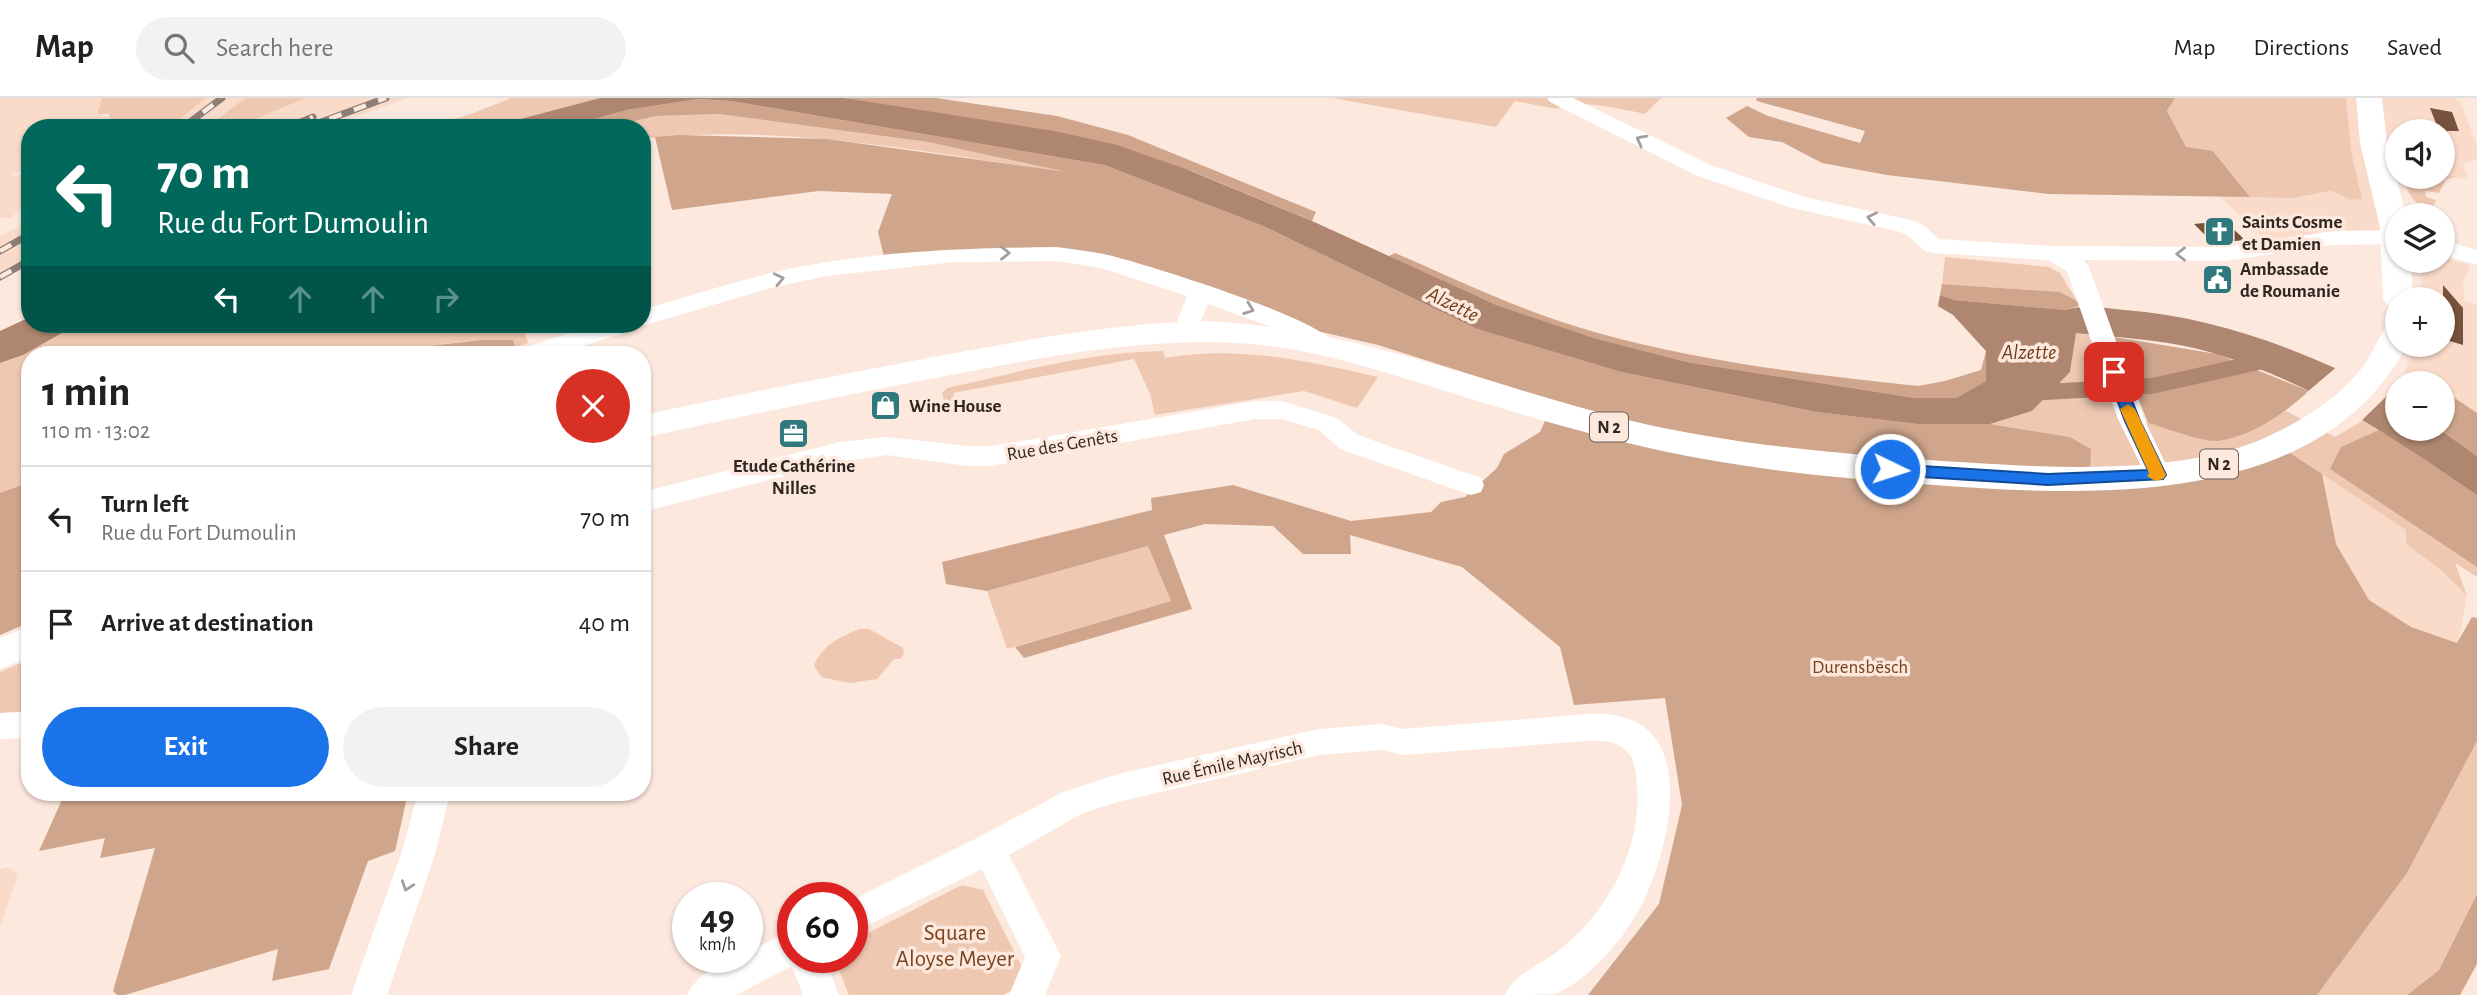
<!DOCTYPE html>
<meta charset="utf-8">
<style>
:root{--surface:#fff;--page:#f2f2f2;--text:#202124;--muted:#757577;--line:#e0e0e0;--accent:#1a73e8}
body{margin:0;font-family:"Alegreya Sans",sans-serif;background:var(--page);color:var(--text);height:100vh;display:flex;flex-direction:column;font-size:26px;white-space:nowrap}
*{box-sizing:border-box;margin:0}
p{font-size:23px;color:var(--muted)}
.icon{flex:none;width:38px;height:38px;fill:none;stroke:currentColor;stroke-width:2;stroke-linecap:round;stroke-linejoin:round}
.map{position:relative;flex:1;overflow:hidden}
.side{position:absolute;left:21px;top:248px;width:630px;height:455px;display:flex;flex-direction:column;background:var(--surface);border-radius:28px;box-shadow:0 2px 5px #0004}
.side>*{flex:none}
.guide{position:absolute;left:21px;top:21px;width:630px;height:214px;border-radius:28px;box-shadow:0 2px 5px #0004;background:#00695c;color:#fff;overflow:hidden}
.tools{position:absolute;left:2385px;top:21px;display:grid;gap:14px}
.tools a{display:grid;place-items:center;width:70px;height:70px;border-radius:50%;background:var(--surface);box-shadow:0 2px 5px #0004;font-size:35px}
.speed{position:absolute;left:672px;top:784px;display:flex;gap:14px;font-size:35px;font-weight:700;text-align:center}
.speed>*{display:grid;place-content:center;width:91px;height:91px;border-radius:50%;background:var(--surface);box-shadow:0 2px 5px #0004;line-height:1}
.speed small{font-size:18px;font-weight:400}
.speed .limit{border:10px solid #d22;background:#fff;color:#111}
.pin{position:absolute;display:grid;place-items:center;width:60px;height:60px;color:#fff;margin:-30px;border-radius:14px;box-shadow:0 4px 10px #0006}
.me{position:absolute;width:77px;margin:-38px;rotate:94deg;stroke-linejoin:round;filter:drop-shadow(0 0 5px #0008)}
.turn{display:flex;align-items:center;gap:24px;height:147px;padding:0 21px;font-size:32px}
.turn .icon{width:91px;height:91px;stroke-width:2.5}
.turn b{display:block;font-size:49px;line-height:60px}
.lanes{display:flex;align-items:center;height:66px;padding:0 21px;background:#0003;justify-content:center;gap:35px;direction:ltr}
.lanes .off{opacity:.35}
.round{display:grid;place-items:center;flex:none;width:74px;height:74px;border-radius:37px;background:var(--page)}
.head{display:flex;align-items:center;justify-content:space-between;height:119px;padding:0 21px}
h1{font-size:42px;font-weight:600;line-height:52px}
.button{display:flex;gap:14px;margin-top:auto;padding:14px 21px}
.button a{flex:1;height:80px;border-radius:42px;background:var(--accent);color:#fff;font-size:28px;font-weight:600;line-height:80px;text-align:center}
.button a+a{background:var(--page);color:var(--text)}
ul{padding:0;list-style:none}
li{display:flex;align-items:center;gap:21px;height:105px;padding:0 21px;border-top:2px solid var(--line)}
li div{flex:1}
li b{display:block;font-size:26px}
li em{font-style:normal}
header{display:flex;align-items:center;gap:42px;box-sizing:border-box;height:98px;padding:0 35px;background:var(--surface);border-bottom:2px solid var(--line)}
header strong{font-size:33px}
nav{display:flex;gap:38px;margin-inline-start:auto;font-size:24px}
.search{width:490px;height:63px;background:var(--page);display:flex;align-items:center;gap:18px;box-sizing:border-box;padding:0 24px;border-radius:38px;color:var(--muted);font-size:26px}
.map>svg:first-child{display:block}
.built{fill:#fadbc9}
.green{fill:#efc8b2}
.forest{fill:#cfa58c}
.water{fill:#af866f}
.pier{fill:#fce8dd}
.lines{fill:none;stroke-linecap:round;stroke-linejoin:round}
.canal{fill:#af866f;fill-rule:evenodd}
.building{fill:#77523c}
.minor{fill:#fff;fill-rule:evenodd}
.major{fill:#fff;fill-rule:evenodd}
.rail-casing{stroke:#8c7e76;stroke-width:7}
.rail{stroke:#fce8dd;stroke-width:4.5;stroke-dasharray:13;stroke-linecap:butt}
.oneway{stroke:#a29e9c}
.route{fill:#1a73e8;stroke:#114b97;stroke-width:2}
.slow{fill:#f59e0b}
.labels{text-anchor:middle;stroke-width:7;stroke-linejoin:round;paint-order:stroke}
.shield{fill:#fce8dd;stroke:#6d615a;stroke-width:2}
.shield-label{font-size:18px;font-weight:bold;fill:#302722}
.poi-label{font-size:19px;font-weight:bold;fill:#302722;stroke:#fce8dd;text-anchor:start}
.street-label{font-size:19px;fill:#302722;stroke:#fce8dd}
.park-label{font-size:19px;fill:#7a421f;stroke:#fce8dd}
.water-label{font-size:21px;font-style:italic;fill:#703a15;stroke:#fce8dd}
.near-park-label{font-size:23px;fill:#7a421f;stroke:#fce8dd}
</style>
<header>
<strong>Map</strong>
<div class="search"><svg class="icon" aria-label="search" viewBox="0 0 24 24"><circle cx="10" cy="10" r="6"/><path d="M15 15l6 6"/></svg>Search here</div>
<nav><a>Map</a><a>Directions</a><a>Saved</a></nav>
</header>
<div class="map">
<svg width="2477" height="897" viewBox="0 0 2477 897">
<rect width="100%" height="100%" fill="#fce8dd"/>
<path class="built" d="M 0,0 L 102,0 L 97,15 L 110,19 L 105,25 L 93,30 L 30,30 L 30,58 L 27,68 L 12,78 L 30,76 L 30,102 L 11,120 L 0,120 Z
M 206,0 L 245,0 L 206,30 L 168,30 Z
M 306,0 L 408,0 L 323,30 L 234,30 Z
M 2346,0 L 2455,0 L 2461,5 L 2477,48 L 2477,61 L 2463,66 L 2468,79 L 2443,78 L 2443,33 L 2398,33 L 2398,79 L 2438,79 L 2405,82 L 2382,79 L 2395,139 L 2274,149 L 2219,98 L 2293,100 L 2331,93 L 2351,102 L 2362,101 L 2351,52 Z
M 30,122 L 30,169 L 22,170 L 0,183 L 0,139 Z
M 2443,160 L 2470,167 L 2466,180 L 2463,180 L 2464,202 L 2477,207 L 2477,315 L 2443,292 L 2443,285 L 2428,285 L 2404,274 L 2417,247 L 2443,247 L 2443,201 L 2422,201 L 2420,163 L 2443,163 Z
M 2322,376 L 2406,432 L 2406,446 L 2443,474 L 2467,498 L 2458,545 L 2411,529 L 2369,502 L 2336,446 Z
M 8,769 L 18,776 L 0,829 L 0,771 Z"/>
<path class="green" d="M 102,0 L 206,0 L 168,30 L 93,30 L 105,25 L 110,19 L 108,16 L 97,16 Z
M 245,0 L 306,0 L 234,30 L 206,30 Z
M 511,0 L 600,0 L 486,30 L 424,30 L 471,16 Z
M 1332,0 L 1661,0 L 1645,16 C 1622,11 1573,0 1557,11 L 1515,3 L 1496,29 Z
M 2175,0 L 2346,0 L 2351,52 L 2362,101 L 2351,102 L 2331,93 L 2293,100 L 2250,99 L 2214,54 L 2186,50 L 2167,13 Z
M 719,16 L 928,44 L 1082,77 C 942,57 784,24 642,41 L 642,30 L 606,30 L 655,18 Z
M 2454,78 L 2469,82 L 2455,79 L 2446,81 L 2439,95 L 2425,93 L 2426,99 L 2436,102 L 2432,113 C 2417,109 2407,97 2405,82 Z
M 1945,159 L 2049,169 L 2060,175 L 2077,203 L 2060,194 L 1942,186 Z
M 78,226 L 523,226 L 528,245 L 515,249 L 512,242 C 470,241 425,247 384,257 L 30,257 L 30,384 L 0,395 L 0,265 L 23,257 Z
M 2076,235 L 2089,237 L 2118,322 L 2148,325 L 2216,344 L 2254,330 L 2286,313 L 2335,339 L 2364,322 L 2381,331 L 2341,349 L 2477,469 L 2477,479 L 2455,465 L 2467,498 L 2443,474 L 2406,446 L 2406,432 L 2278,347 L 2090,382 L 2091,351 L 2070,339 L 1990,326 L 2032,313 L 2070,274 Z
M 1163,253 L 1165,260 C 1238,247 1307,263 1378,279 L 1357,310 L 1304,293 L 1155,317 L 1150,296 L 1134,261 L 953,295 L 956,313 L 947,315 L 942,295 L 947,290 C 1019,274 1089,254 1163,253 Z
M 1148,448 L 1171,503 L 1007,551 L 987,493 Z
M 860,531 L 869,531 L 903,550 L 904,556 L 900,561 L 894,561 L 877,581 L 850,585 L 821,579 L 814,567 C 824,546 839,539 860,531 Z
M 30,561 L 30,613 L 0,615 L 0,574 Z
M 2477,643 L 2477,796 L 2439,872 L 2407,897 L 2317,897 L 2407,775 Z
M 962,787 L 983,792 L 1022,869 L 1016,890 L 1003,897 L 849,897 L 837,867 L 840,859 L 852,859 L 852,843 Z"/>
<path class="forest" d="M 844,0 L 936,0 L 1057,18 L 1128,37 L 1316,114 L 1312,123 L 1192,73 Z
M 1756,0 L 2175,0 L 2167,13 L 2186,49 L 2213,53 L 2250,99 L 2049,96 L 1887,77 L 1822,65 L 1782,44 L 1749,39 L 1726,20 L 1747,8 L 1768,18 L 1860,45 L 1865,33 L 1757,3 Z
M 698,1 L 731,3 L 1104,67 L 1263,128 L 1477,231 L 1621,274 L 1816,314 L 1917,326 L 1990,326 L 2070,339 L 2091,351 L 2090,381 L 2278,347 L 2322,376 L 2336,446 L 2369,502 L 2411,529 L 2457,545 L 2472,519 L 2477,520 L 2477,643 L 2407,775 L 2317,897 L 1588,897 L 1659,806 L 1682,707 L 1665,600 L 1574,607 L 1560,549 L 1462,469 L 1350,437 L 1351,456 L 1303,456 L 1273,428 L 1205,426 L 1164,437 L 1192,511 L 1024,560 L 1015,549 L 1171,503 L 1148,448 L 987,493 L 946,486 L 942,464 L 1152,412 L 1151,400 L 1233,387 L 1351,423 L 1431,414 L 1441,404 L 1465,399 L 1497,370 L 1504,356 L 1540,334 L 1554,303 L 1378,247 L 1291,227 L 1055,156 L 885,163 L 878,134 L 892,96 L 819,93 L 672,112 L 655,39 L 679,37 L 827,41 L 1067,74 L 928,44 L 719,16 L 655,18 L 606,30 L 563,30 L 627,12 Z
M 1395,155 C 1462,184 1528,216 1598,235 C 1702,264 1812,277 1918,288 L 1945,283 L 1981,272 L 1986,253 L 1986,283 L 1956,300 L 1915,300 L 1687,264 L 1594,240 L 1494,206 L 1387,159 Z
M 1942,186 L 2060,194 L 2077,203 L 2079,208 L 2066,212 L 1954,202 L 1940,197 Z
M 2114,239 L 2217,256 L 2309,293 C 2285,315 2252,338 2218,343 C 2206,345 2162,329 2148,325 Z
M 482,242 L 513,242 L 515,249 L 490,257 L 384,257 L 411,250 Z
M 2443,292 L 2477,315 L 2477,358 L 2439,331 L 2443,331 Z
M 2381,331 L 2477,397 L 2477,469 L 2330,371 L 2341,349 Z
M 30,384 L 30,524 L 0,537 L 0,395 Z
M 65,695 L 408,695 L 395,753 L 368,763 L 329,871 L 272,883 L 278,851 L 125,897 L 117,897 L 113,893 L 155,750 L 100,760 L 105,740 L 39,753 Z
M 2477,796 L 2477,866 L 2460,897 L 2407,897 L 2439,872 Z"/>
<path class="water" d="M 600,0 L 844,0 L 1054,33 L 1117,47 L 1191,73 L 1312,123 L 1494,206 L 1594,240 L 1687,264 L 1915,300 L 1956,300 L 1986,283 L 1986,253 L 1953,217 L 1938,208 L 1940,197 L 1954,202 L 2066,212 C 2085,206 2104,210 2124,212 C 2220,219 2305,254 2390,296 L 2397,302 L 2398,331 L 2439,331 L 2477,358 L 2477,397 C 2394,340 2317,287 2219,257 C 2174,242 2123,240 2076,235 L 2070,274 L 2032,313 L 1990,326 L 1917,326 L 1816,314 L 1621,274 L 1477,231 L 1263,128 L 1104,67 L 731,3 L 698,1 L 627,12 L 563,30 L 486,30 Z
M 30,219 L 30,226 L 78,226 L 23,257 L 0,265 L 0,233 Z"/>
<path class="pier" d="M 2339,267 L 2392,293 L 2360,324 L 2306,295 Z"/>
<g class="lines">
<path class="canal" d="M 2273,253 L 2281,255 L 2285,261 L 2281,267 L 2152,296 L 2026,303 L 2018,301 L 2014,295 L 2018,289 L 2026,287 L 2152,280 Z"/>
</g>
<path class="building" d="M 2430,10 L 2452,14 L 2459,33 L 2439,33 Z
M 2225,123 L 2245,142 L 2213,145 L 2194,126 Z
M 2443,187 L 2463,210 L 2463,247 L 2443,241 Z"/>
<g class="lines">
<path class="minor" d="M 1547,0 L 1573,0 L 1711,67 L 1754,82 L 1805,99 L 1911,122 L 1923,127 L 1939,141 L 2052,148 L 2225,149 L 2332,133 L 2398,132 L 2398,146 L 2332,147 L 2225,163 L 2083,162 L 2089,169 L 2145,323 L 2171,377 L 2167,384 L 2158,387 L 2149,384 L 2119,323 L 2067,173 L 2048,162 L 1933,155 L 1925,153 L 1907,137 L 1897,133 L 1792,110 L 1695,77 L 1550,4 Z
M 2443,142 L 2477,152 L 2477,167 L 2443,157 Z
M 1056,149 C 1072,151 1088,153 1104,156 C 1143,165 1321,220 1338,248 L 1335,254 L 1326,256 L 1317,254 L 1282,233 L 1208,206 L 1194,240 L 1185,242 L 1176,240 L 1173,234 L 1187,198 L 1101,170 L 1056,163 L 955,164 L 827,178 L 771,190 L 642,228 L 636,226 L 633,232 L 554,257 L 516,257 L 519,251 L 599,226 L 642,226 L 642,212 C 703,194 765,173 828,164 C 904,152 979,150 1056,149 Z
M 1255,303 L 1282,303 L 1337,320 L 1358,337 L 1481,380 L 1484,387 L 1481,394 L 1471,397 L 1340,351 L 1319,332 L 1282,321 L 1255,321 L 992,368 L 967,368 L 887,357 L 840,364 L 642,414 L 642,394 L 840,344 L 887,339 L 967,348 L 992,348 Z
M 30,614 L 30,640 L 0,641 L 0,615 Z
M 1587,616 C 1609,615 1635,618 1651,635 C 1689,676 1662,770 1639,812 C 1621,844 1591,879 1558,895 C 1545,897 1520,897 1505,897 C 1514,876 1540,867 1557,854 C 1611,813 1648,740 1635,671 C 1631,645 1610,642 1587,643 L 1403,657 L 1382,652 L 1319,657 L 1118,704 L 1083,715 L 1009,757 L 1061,858 L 1045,897 L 1009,897 L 1025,859 L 982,771 L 852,835 L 852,802 L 977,740 L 1063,694 L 1118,676 L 1319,631 L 1382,626 L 1403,631 Z
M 418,695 L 450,695 L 436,753 L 387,897 L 351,897 L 402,753 Z
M 793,832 L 793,859 L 824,859 L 839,897 L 803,897 L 792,868 L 736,897 L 687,897 C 696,877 725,859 747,859 L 747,854 Z"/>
<path class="major" d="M 2356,0 L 2382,0 L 2387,45 L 2406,117 L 2398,117 L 2398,163 L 2411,163 L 2413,201 L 2398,201 L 2398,211 L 2388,208 L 2383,201 L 2380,129 L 2360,45 Z
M 1206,223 C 1353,229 1491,289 1632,323 C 1734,347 1839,356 1943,363 C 2040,369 2170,379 2260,342 C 2297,326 2337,302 2362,270 C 2372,256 2378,241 2387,227 L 2398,224 L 2398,247 L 2407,247 C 2318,415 2083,398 1921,386 C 1823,379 1725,369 1628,345 C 1566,330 1503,311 1442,292 C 1374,271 1305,248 1235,245 C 1136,240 1038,260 941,279 C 841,298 742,318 642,340 L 642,317 C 737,297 833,278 928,260 C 1020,243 1112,225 1206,223 Z
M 30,528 L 30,559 L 0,571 L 0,540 Z"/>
<defs>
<path id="rail" d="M 182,30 L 222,0
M 286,30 L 313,19
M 305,30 L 386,0
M 0,153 L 30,136
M 0,179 L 30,162"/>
</defs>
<use href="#rail" class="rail-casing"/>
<use href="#rail" class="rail"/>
</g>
<defs><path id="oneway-chevron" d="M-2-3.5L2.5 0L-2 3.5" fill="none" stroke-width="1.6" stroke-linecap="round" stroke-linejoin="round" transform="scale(1.75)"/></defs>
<g class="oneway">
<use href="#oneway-chevron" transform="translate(1641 42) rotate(-152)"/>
<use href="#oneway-chevron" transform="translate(1872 120) rotate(-168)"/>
<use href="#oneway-chevron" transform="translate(1005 155)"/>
<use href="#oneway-chevron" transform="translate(2181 156) rotate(-180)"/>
<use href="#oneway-chevron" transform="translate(779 181) rotate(-12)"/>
<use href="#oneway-chevron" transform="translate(1249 211) rotate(20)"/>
<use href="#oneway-chevron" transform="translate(407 788) rotate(109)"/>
</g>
<path class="route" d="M 2114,269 L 2121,274 L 2140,323 L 2166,377 L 2163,381 L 2048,387 L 1890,377 L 1883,371 L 1890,366 L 2048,376 L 2148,372 L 2125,323 L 2107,274 Z"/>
<path class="slow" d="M 2128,306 L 2135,311 L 2166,377 L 2163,381 L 2155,383 L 2147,378 L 2149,375 L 2120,311 Z"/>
<defs>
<symbol id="church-square" viewBox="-11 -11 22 22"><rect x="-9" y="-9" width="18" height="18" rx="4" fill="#2f787d" stroke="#fce8dd"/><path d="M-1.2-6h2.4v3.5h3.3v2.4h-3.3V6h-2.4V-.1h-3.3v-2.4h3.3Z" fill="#fff"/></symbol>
<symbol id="civic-square" viewBox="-11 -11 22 22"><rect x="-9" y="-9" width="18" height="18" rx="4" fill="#2f787d" stroke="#fce8dd"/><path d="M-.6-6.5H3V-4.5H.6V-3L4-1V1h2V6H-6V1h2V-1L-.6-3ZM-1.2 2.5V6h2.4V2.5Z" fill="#fff"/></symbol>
<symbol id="shop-square" viewBox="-11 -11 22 22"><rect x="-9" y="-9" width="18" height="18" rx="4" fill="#2f787d" stroke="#fce8dd"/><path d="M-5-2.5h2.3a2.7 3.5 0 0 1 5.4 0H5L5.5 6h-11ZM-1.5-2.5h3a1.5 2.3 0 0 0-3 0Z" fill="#fff"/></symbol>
<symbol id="office-square" viewBox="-11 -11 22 22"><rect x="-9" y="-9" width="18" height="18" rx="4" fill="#2f787d" stroke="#fce8dd"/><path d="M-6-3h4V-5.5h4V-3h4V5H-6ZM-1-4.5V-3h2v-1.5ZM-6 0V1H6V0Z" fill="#fff"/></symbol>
</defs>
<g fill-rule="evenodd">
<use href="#church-square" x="2202" y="116" width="35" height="35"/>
<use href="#civic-square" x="2200" y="164" width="35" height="35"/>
<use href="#shop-square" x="868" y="290" width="35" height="35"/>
<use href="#office-square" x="776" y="318" width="35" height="35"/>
</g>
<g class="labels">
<g class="shield">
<rect x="1590" y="314.5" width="38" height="29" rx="5"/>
<rect x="2200" y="351.5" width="38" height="29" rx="5"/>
</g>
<g class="shield-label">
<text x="1609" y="335">N 2</text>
<text x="2219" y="372">N 2</text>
</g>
<g class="poi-label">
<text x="2242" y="130">Saints Cosme<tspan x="2242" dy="22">et Damien</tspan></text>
<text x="2240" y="177">Ambassade<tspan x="2240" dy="22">de Roumanie</tspan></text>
<text x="909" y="314">Wine House</text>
<text x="794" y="374" text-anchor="middle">Etude Cathérine<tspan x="794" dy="22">Nilles</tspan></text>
</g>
<g class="street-label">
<text transform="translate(1062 346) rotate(-10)" y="7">Rue des Genêts</text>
<text transform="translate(1232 664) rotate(-13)" y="7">Rue Émile Mayrisch</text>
</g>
<g class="park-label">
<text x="1860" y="575">Durensbësch</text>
</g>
<g class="water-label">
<text transform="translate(1453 206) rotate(26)" y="7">Alzette</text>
<text x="2029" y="261">Alzette</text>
</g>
<g class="near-park-label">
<text x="955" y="842">Square<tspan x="955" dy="26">Aloyse Meyer</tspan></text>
</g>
</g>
</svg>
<div class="tools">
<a><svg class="icon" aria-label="sound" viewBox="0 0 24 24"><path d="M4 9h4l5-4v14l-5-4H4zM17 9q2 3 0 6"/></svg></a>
<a><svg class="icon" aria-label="layers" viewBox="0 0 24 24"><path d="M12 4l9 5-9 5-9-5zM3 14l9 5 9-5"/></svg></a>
<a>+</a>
<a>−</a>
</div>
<div class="speed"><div>49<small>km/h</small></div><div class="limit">60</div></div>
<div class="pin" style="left:2114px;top:274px;background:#d93025"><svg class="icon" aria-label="arrive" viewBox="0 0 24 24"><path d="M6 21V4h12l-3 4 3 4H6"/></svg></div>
<svg class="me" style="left:1890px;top:371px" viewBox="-20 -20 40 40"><circle r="17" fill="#1a73e8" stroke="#fff" stroke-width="3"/><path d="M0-11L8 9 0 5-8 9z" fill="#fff"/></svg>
<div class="guide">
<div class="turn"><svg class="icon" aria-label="left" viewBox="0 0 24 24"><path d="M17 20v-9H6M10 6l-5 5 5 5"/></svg><div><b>70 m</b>Rue du Fort Dumoulin</div></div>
<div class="lanes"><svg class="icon" aria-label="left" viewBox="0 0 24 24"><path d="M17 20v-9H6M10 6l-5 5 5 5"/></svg><svg class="icon off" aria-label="ahead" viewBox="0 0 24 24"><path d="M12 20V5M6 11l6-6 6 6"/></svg><svg class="icon off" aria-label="ahead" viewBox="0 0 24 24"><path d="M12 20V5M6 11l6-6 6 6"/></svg><svg class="icon off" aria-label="right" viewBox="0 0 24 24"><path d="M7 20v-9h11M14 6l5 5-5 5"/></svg></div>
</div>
<section class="side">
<div class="head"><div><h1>1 min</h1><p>110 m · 13:02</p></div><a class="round" style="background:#d93025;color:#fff"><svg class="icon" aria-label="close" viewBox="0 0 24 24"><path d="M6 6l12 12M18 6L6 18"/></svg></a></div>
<ul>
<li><svg class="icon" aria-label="left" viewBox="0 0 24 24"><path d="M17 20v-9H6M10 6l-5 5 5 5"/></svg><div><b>Turn left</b><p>Rue du Fort Dumoulin</p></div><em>70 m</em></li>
<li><svg class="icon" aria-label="arrive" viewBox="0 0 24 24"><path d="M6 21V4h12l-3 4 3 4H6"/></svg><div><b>Arrive at destination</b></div><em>40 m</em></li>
</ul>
<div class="button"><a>Exit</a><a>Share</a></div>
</section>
</div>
